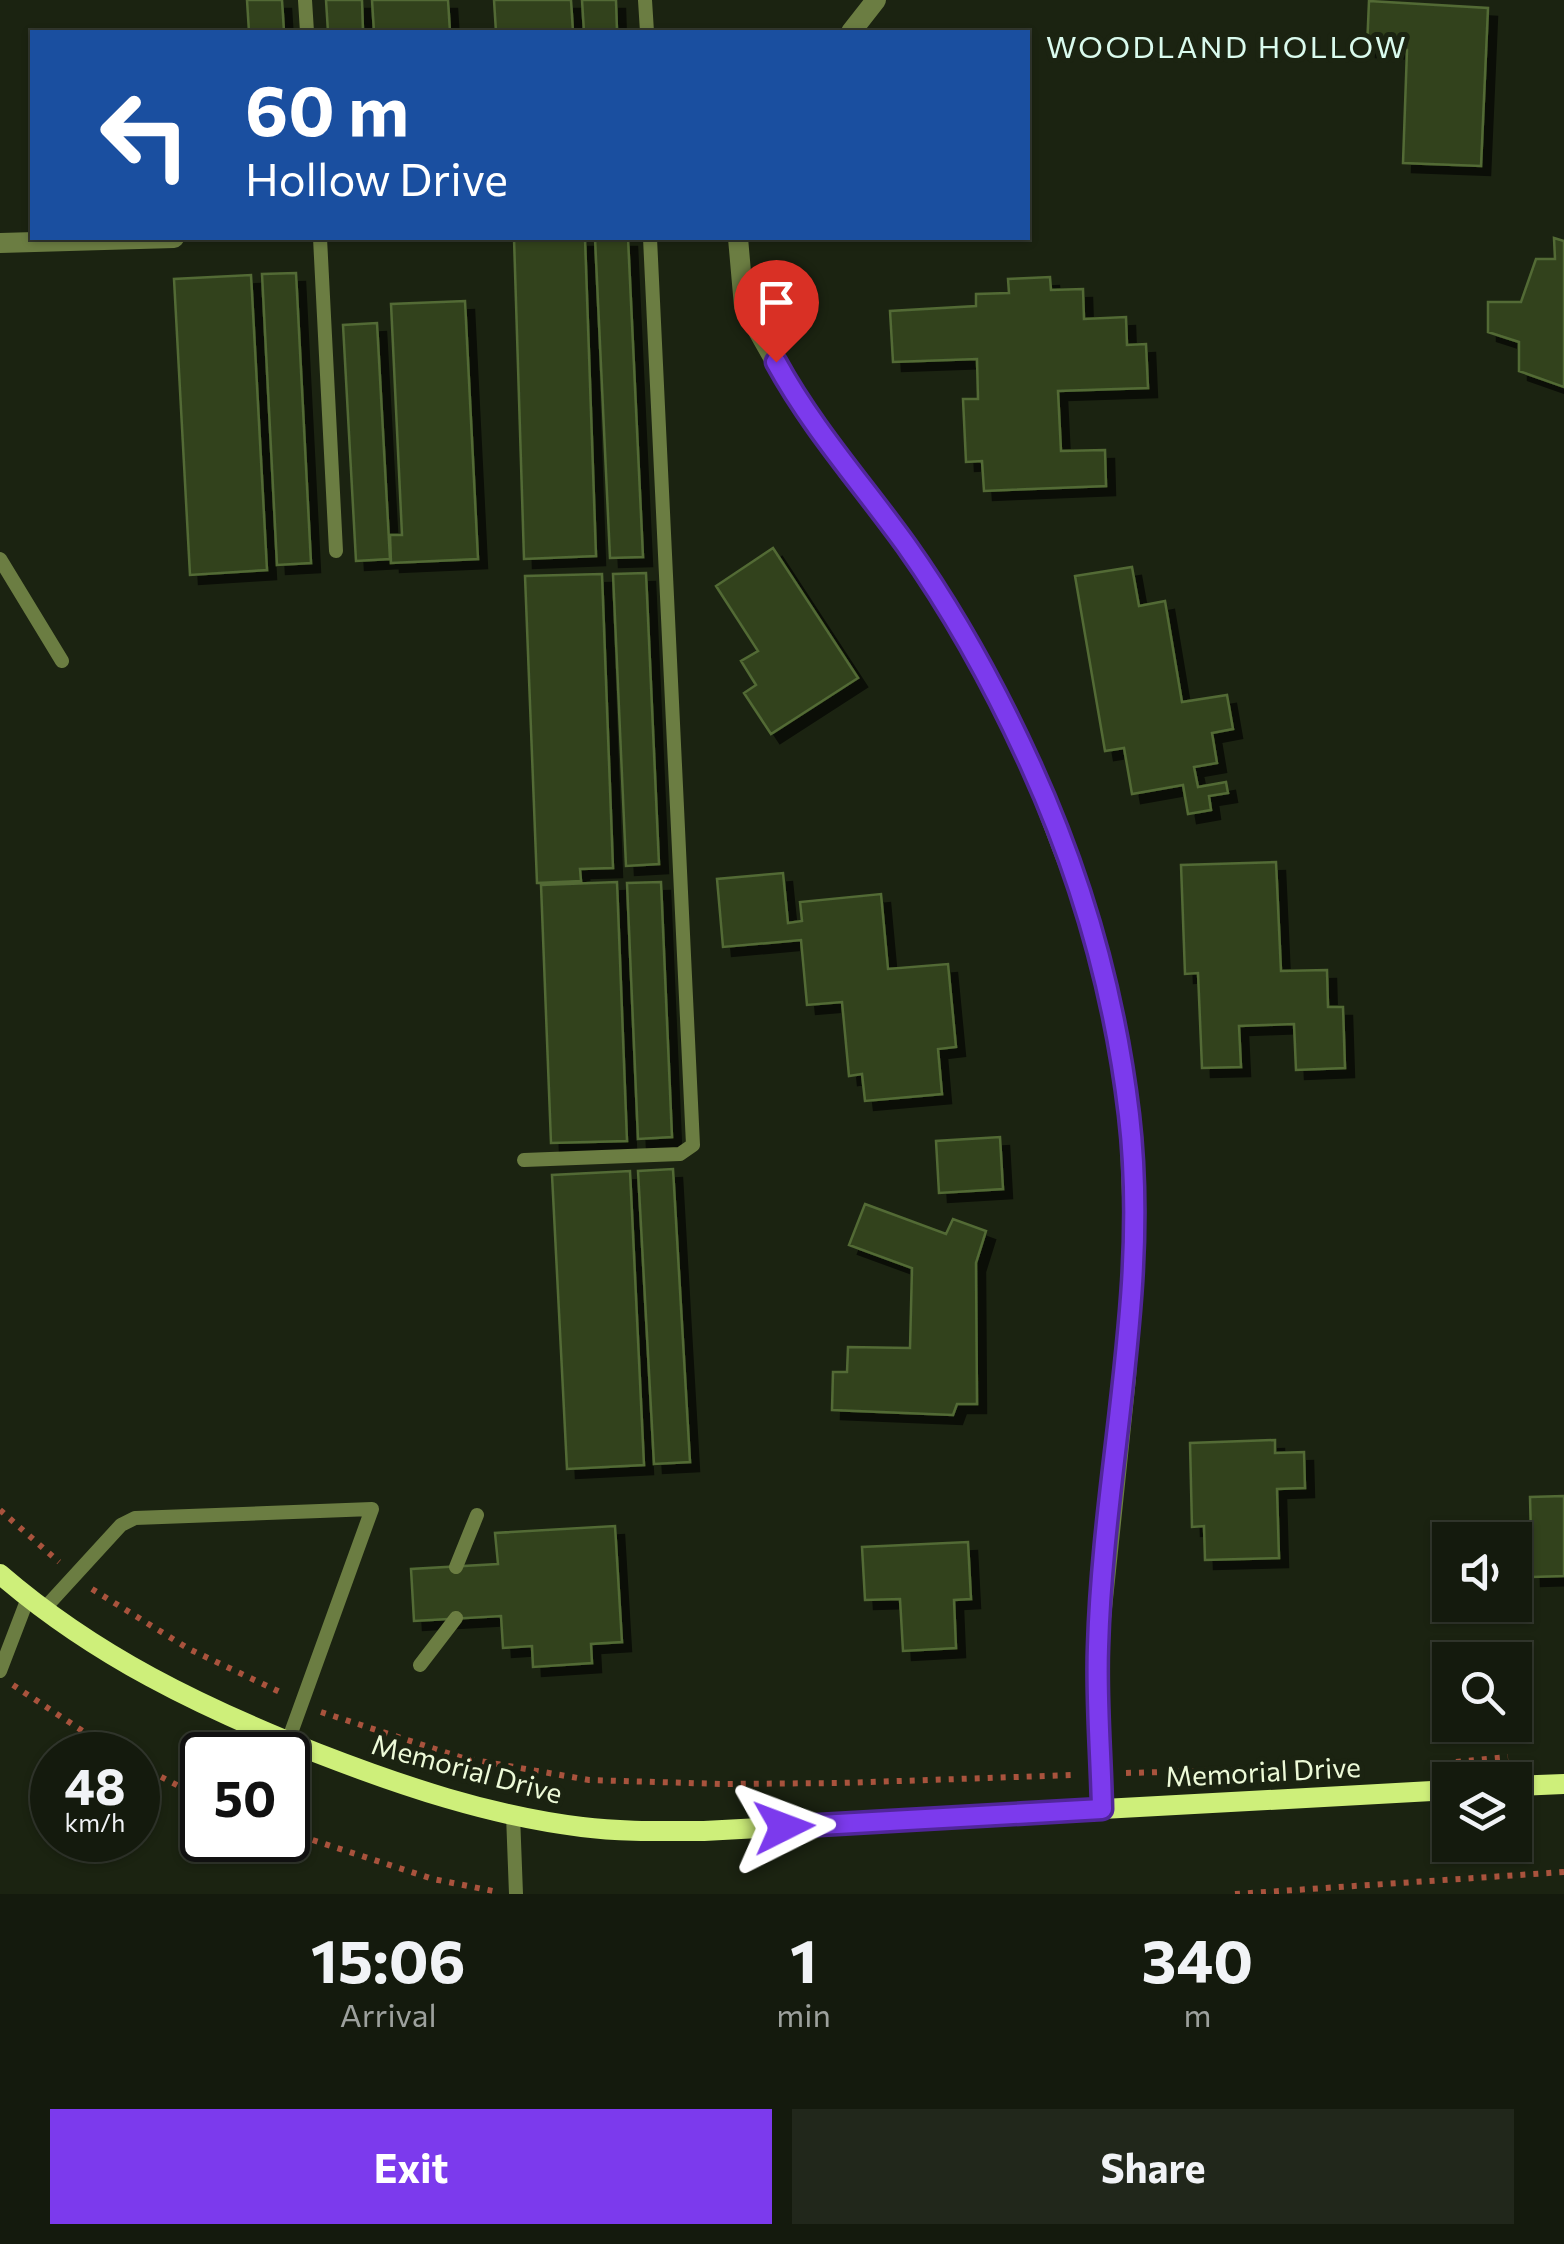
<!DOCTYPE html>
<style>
:root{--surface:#141a0d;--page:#21271b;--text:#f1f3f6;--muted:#9da19d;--line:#33382e;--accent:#7c3aed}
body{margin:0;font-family:Commissioner,sans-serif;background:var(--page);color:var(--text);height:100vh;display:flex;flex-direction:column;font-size:38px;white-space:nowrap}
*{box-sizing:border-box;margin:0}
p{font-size:32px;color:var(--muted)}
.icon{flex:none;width:55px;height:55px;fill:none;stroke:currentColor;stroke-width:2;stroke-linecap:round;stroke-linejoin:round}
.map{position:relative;height:1894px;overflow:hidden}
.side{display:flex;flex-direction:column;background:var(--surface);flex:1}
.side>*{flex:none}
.hud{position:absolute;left:30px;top:30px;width:1000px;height:210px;border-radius:0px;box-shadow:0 2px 8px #0004,0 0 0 2px var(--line);background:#1a4fa0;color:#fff;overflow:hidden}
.controls{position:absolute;left:1432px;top:1522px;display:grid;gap:20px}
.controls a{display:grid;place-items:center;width:100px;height:100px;border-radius:0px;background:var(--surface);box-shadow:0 2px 8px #0004,0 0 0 2px var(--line);font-size:50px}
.speed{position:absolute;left:30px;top:1732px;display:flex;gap:20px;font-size:50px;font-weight:700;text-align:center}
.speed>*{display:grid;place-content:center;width:130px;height:130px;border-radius:50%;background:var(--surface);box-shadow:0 2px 8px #0004,0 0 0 2px var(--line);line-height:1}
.speed small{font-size:25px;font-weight:400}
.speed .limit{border:5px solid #111;border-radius:15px;background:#fff;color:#111}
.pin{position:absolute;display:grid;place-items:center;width:85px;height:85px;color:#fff;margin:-102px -42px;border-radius:50% 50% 50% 0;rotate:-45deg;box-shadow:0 0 10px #0007}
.pin .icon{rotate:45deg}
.me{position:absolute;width:110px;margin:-55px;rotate:87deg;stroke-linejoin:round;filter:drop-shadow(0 0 8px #0008)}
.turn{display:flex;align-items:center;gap:35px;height:210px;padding:0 50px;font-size:45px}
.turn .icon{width:130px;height:130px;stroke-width:2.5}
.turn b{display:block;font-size:70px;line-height:85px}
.eta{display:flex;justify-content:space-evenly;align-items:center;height:170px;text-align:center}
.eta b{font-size:60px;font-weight:700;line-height:70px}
.cta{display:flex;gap:20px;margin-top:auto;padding:20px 50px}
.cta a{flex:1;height:115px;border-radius:0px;background:var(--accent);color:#fff;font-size:40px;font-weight:700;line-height:115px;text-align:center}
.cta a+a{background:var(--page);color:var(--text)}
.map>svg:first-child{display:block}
.building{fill:#32421f;stroke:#526b34;stroke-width:2.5;filter:url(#shadow)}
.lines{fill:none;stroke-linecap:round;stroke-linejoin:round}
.path{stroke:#a9533d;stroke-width:6;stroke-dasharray:5 8;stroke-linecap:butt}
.lane{stroke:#6b7d42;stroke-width:14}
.street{stroke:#6b7d42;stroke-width:20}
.secondary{stroke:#ceef7a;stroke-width:20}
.route-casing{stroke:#51269a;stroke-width:25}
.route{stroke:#7c3aed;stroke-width:18}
.labels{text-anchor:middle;stroke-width:10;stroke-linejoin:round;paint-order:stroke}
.street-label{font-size:28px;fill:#edfad8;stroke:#1b2311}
.neighbourhood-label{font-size:30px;letter-spacing:2.5px;fill:#dafbee;stroke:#1b2311}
</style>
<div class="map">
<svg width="1564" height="1894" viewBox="0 0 1564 1894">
<defs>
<filter id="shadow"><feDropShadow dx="9" dy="9" stdDeviation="0" flood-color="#0009"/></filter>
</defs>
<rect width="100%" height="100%" fill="#1b2311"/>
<path class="building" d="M 247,0 L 282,0 L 284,32 L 249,32 Z
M 326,0 L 362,0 L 363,32 L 328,32 Z
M 372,0 L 448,0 L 450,32 L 374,32 Z
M 494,0 L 571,0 L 573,32 L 496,32 Z
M 582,0 L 616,0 L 617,32 L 584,32 Z
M 1369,1 L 1488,8 L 1481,166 L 1403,163 L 1407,50 L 1367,48 Z
M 514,238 L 585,238 L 596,556 L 524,559 Z
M 595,238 L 628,238 L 643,557 L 610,558 Z
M 1554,238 L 1564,241 L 1564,387 L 1519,371 L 1519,342 L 1488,332 L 1488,302 L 1521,302 L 1536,259 L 1555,259 Z
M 296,273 L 311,563 L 277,565 L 262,274 Z
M 251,275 L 267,570 L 190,575 L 174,279 Z
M 1050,277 L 1051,290 L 1083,289 L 1084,319 L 1126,317 L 1127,345 L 1146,344 L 1148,388 L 1058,391 L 1061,451 L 1105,450 L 1106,486 L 984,491 L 982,461 L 966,462 L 963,399 L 978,399 L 977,359 L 893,362 L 890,311 L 976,306 L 976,294 L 1009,293 L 1008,279 Z
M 465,301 L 478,559 L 391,563 L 390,535 L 402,535 L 391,304 Z
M 377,323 L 390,559 L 356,561 L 343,325 Z
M 773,548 L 858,678 L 771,734 L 744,693 L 756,685 L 741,661 L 758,651 L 716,586 Z
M 1132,567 L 1139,606 L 1165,601 L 1182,702 L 1227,695 L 1233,729 L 1212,733 L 1217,763 L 1194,767 L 1198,787 L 1226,782 L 1228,793 L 1209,796 L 1211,810 L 1188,814 L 1183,785 L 1132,794 L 1124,748 L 1105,751 L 1075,576 Z
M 646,573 L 659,864 L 626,866 L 613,574 Z
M 602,574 L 613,868 L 580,869 L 581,881 L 537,883 L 525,576 Z
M 1276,862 L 1281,971 L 1327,970 L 1328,1007 L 1343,1007 L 1345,1068 L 1296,1070 L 1294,1024 L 1239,1026 L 1241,1067 L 1202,1068 L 1198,973 L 1185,974 L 1181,865 Z
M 783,873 L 788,923 L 802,921 L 800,902 L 881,894 L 888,969 L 948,964 L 956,1047 L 938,1049 L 942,1094 L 865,1101 L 862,1074 L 849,1076 L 842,1002 L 807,1005 L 801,940 L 723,947 L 717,879 Z
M 617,882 L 627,1141 L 551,1143 L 541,885 Z
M 661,882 L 672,1137 L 638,1139 L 627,883 Z
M 1000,1137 L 1003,1189 L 939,1193 L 936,1141 Z
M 673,1169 L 690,1462 L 654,1464 L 638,1171 Z
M 630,1171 L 644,1465 L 567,1469 L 552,1175 Z
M 865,1204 L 946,1234 L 953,1219 L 986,1231 L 976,1263 L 977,1404 L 957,1404 L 953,1415 L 832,1410 L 833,1372 L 847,1372 L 848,1347 L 910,1348 L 912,1268 L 849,1245 Z
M 1275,1440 L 1275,1453 L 1304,1452 L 1305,1488 L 1277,1489 L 1279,1558 L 1205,1560 L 1204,1526 L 1192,1527 L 1190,1443 Z
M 1564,1496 L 1564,1576 L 1532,1577 L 1530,1497 Z
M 615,1526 L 622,1642 L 591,1644 L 592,1663 L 533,1667 L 532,1646 L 503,1648 L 501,1616 L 414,1621 L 411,1569 L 498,1564 L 495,1533 Z
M 968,1542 L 971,1599 L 954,1600 L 956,1648 L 903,1651 L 900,1599 L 865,1600 L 862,1547 Z"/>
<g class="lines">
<path class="path" d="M 0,1510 L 59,1562
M 92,1589 L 189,1649 L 282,1693
M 13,1685 L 119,1755
M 321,1712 L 463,1758 L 589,1780 L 723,1784 L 841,1783 L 1074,1775
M 1456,1762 L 1508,1757
M 138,1765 L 202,1798
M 1126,1773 L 1234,1770
M 288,1832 L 433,1879 L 493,1891
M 1235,1894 L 1564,1872"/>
<path class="lane" d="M 305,0 L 307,32
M 645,0 L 647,32
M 320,238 L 336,551
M 0,559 L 62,661
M 524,1160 L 680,1154 L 693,1145 L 650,238
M 456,1567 L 477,1515
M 44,1609 L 121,1525 L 135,1518 L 372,1509 L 288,1741
M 420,1665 L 456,1618
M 0,1671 L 28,1598
M 513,1815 L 516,1894"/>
<path class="street" d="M 851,32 L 876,0
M 738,238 L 744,306 L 792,391 L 848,472 L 905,544 L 976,654 L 1032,769 L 1080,895 L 1110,996 L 1129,1118 L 1134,1250 L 1126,1378 L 1098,1647 L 1102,1809
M 0,243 L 174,238"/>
<path class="secondary" d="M 0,1574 C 95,1656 201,1707 317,1753 C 402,1786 491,1816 582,1827 C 622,1832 663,1831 704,1831 L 1450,1790
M 1515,1786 L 1564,1784"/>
</g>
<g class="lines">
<defs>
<path id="route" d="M 776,362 C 812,428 862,484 906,545 C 955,614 996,689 1031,766 C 1081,876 1115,996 1129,1115 C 1150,1294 1103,1469 1098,1647 C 1096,1700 1101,1755 1102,1809 L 784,1827"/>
</defs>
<use href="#route" class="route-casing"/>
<use href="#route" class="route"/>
</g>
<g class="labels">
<g class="street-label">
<text transform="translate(467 1769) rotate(15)" y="10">Memorial Drive</text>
<text transform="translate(1263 1772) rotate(-3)" y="10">Memorial Drive</text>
</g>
<g class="neighbourhood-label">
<text x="1227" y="58">WOODLAND HOLLOW</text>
</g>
</g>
</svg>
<div class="controls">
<a><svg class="icon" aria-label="sound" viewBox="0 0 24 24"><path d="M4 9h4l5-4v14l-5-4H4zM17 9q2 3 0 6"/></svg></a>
<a><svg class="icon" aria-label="search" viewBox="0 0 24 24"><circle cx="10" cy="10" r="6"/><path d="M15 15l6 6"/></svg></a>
<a><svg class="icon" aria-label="layers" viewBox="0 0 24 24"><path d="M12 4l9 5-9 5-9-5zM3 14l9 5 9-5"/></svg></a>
</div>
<div class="speed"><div>48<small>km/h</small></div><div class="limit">50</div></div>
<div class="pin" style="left:776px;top:362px;background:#d93025"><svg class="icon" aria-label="arrive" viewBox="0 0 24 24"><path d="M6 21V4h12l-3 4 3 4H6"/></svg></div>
<svg class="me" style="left:784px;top:1827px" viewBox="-20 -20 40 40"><path d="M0-17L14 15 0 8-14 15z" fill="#7c3aed" stroke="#fff" stroke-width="4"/></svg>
<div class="hud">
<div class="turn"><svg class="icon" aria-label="left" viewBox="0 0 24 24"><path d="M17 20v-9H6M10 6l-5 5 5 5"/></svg><div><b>60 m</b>Hollow Drive</div></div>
</div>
</div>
<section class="side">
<div class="eta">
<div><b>15:06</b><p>Arrival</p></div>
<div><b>1</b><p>min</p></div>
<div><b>340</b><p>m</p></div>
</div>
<div class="cta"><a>Exit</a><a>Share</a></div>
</section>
